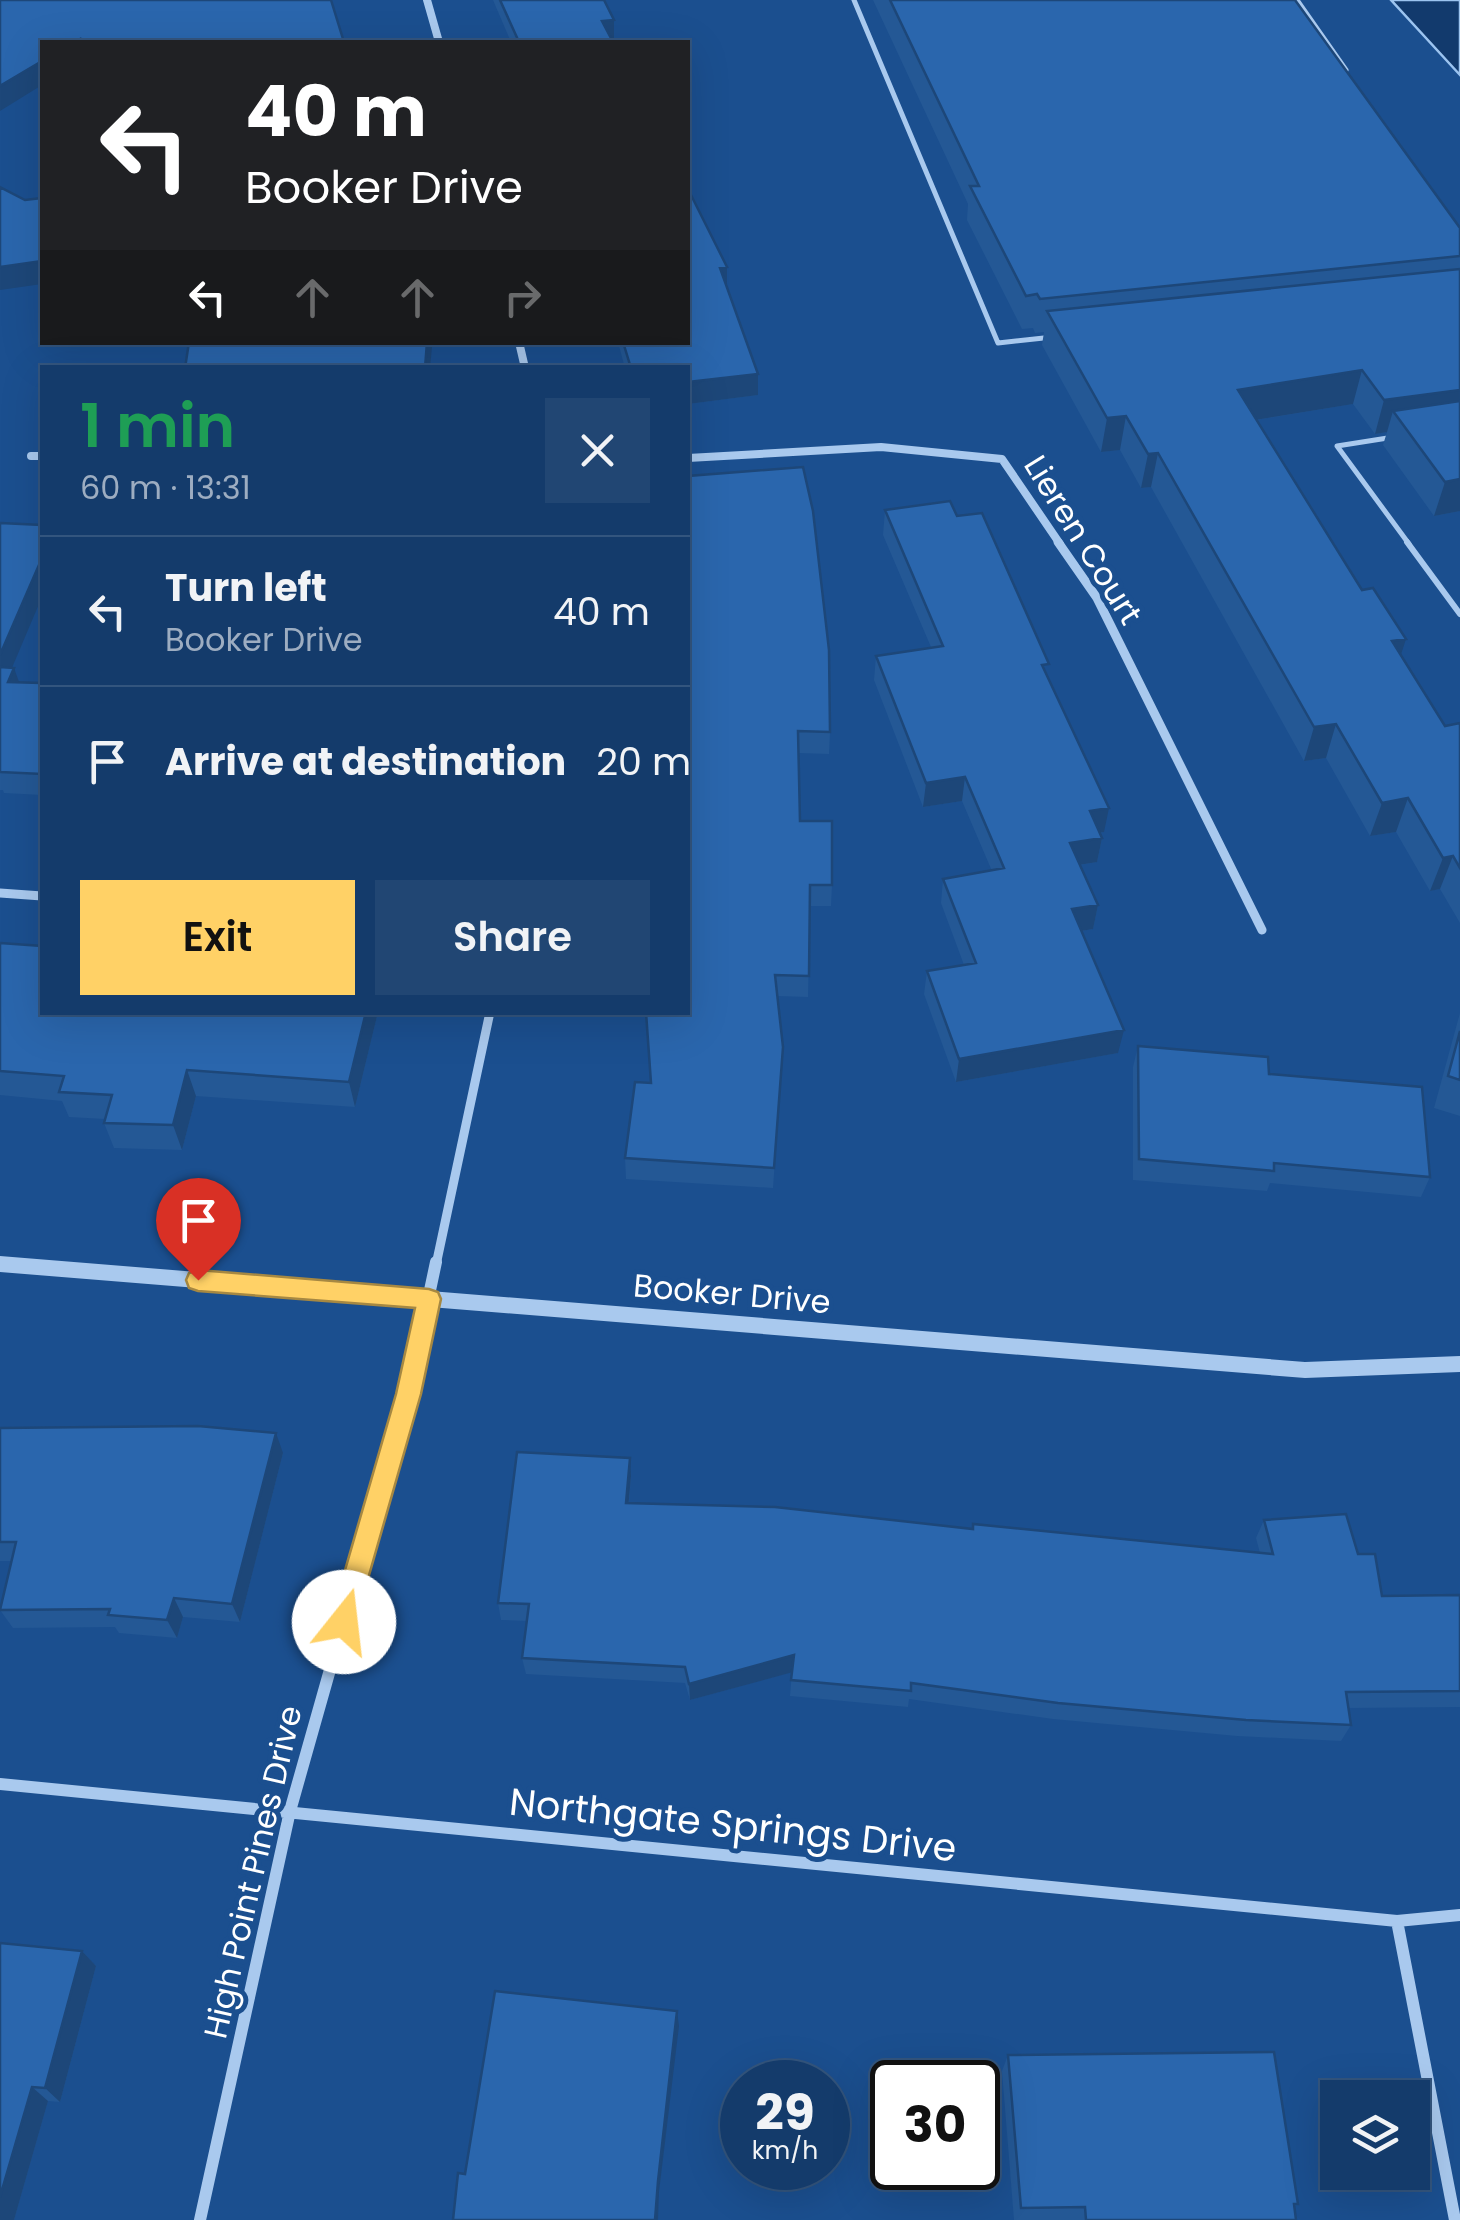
<!DOCTYPE html>
<meta charset="utf-8">
<style>
:root{--surface:#143b6b;--page:#214673;--text:#f1f3f6;--muted:#9dadc1;--line:#33557e;--accent:#ffd166}
body{margin:0;font-family:Poppins,sans-serif;background:var(--page);color:var(--text);height:100vh;display:flex;flex-direction:column;font-size:38px;white-space:nowrap}
*{box-sizing:border-box;margin:0}
p{font-size:32px;color:var(--muted)}
.icon{flex:none;width:55px;height:55px;fill:none;stroke:currentColor;stroke-width:2;stroke-linecap:round;stroke-linejoin:round}
.map{position:relative;flex:1;overflow:hidden}
.sheet{position:absolute;left:40px;top:365px;width:650px;height:650px;display:flex;flex-direction:column;background:var(--surface);border-radius:0px;box-shadow:0 10px 40px #0002,0 0 0 2px var(--line)}
.sheet>*{flex:none}
.guide{position:absolute;left:40px;top:40px;width:650px;height:305px;border-radius:0px;box-shadow:0 10px 40px #0002,0 0 0 2px var(--line);background:#202124;color:#fff;overflow:hidden}
.tools{position:absolute;left:1320px;top:2080px;display:grid;gap:20px}
.tools a{display:grid;place-items:center;width:110px;height:110px;border-radius:0px;background:var(--surface);box-shadow:0 10px 40px #0002,0 0 0 2px var(--line);font-size:50px}
.speed{position:absolute;left:720px;top:2060px;display:flex;gap:20px;font-size:50px;font-weight:700;text-align:center}
.speed>*{display:grid;place-content:center;width:130px;height:130px;border-radius:50%;background:var(--surface);box-shadow:0 10px 40px #0002,0 0 0 2px var(--line);line-height:1}
.speed small{font-size:25px;font-weight:400}
.speed .limit{border:5px solid #111;border-radius:15px;background:#fff;color:#111}
.pin{position:absolute;display:grid;place-items:center;width:85px;height:85px;color:#fff;margin:-102px -42px;border-radius:50% 50% 50% 0;rotate:-45deg;box-shadow:0 0 10px #0007}
.pin .icon{rotate:45deg}
.me{position:absolute;width:110px;margin:-55px;rotate:16deg;stroke-linejoin:round;filter:drop-shadow(0 0 8px #0008)}
.turn{display:flex;align-items:center;gap:35px;height:210px;padding:0 40px;font-size:45px}
.turn .icon{width:130px;height:130px;stroke-width:2.5}
.turn b{display:block;font-size:70px;line-height:85px}
.lanes{display:flex;align-items:center;height:95px;padding:0 40px;background:#0003;justify-content:center;gap:50px;direction:ltr}
.lanes .off{opacity:.35}
.round{display:grid;place-items:center;flex:none;width:105px;height:105px;border-radius:0px;background:var(--page)}
.summary{display:flex;align-items:center;justify-content:space-between;height:170px;padding:0 40px}
h1{font-size:60px;font-weight:600;line-height:75px;color:#1e9e55}
.action{display:flex;gap:20px;margin-top:auto;padding:20px 40px}
.action a{flex:1;height:115px;border-radius:0px;background:var(--accent);color:#111;font-size:40px;font-weight:600;line-height:115px;text-align:center}
.action a+a{background:var(--page);color:var(--text)}
ul{padding:0;list-style:none}
li{display:flex;align-items:center;gap:30px;height:150px;padding:0 40px;border-top:2px solid var(--line)}
li div{flex:1}
li b{display:block;font-size:38px}
li em{font-style:normal}
.map>svg:first-child{display:block}
.water{fill:#123a6d;stroke:#9cc4f0;stroke-width:2.5}
.lines{fill:none;stroke-linecap:round;stroke-linejoin:round}
.service-far1{stroke:#a9c9ee;stroke-width:5}
.service{stroke:#a9c9ee;stroke-width:6}
.minor-far2{stroke:#a9c9ee;stroke-width:8}
.minor-far1{stroke:#a9c9ee;stroke-width:9}
.minor{stroke:#a9c9ee;stroke-width:12}
.tertiary{fill:#a9c9ee;fill-rule:evenodd}
.wall{fill:#245895}
.shaded-wall{fill:#1d4779}
.building{fill:#2a66ad;stroke:#1d4779;stroke-width:2.5}
.route{fill:#ffd166;stroke:#a68842;stroke-width:2.5}
.labels{text-anchor:middle;stroke-width:10;stroke-linejoin:round;paint-order:stroke}
.street-label{font-size:32px;fill:#fff;stroke:#1b4f8f}
.near-street-label{font-size:38px;fill:#fff;stroke:#1b4f8f}
</style>
<div class="map">
<svg width="1460" height="2220" viewBox="0 0 1460 2220">
<rect width="100%" height="100%" fill="#1b4f8f"/>
<path class="water" d="M 1391,0 L 1460,0 L 1460,75 Z"/>
<g class="lines">
<path class="service-far1" d="M 854,0 L 998,343 L 1053,337
M 1297,0 L 1346,70
M 1394,437 L 1337,446 L 1409,544"/>
<path class="service" d="M 1407,542 L 1460,614"/>
<path class="minor-far2" d="M 427,0 L 439,42
M 519,342 L 525,368
M 31,456 L 42,456
M 688,458 L 881,447 L 1002,459 L 1060,544"/>
<path class="minor-far1" d="M 1058,542 L 1097,598 L 1262,930
M 0,893 L 42,896
M 436,1265 L 490,1012"/>
<path class="minor" d="M 0,1784 L 1397,1921 L 1460,1915
M 1397,1921 L 1455,2220
M 200,2220 L 290,1811 L 408,1394 L 436,1262"/>
<path class="tertiary" d="M 0,1256 L 1305,1362 L 1460,1356 L 1460,1372 L 1305,1378 L 0,1272 Z"/>
</g>
<path class="wall" d="M 493,0 L 604,0 L 614,20 L 614,40 L 612,41 L 613,42 L 511,42 Z
M 873,0 L 1295,0 L 1460,228 L 1460,511 L 1434,516 L 1383,445 L 1387,432 L 1375,434 L 1353,404 L 1256,420 L 1445,726 L 1460,723 L 1460,923 L 1440,889 L 1430,891 L 1396,832 L 1370,836 L 1326,758 L 1304,761 L 1151,487 L 1141,488 L 1120,450 L 1101,452 L 1042,345 L 1044,332 L 1035,333 L 1033,328 L 1022,329 L 967,220 L 968,204 Z
M 727,267 L 727,288 L 758,374 L 758,395 L 688,404 L 688,368 L 625,368 L 618,342 L 688,342 Z
M 688,476 L 830,732 L 829,754 L 799,753 L 800,821 L 832,885 L 831,906 L 810,906 L 808,997 L 777,996 L 783,1047 L 773,1188 L 626,1179 L 625,1158 L 650,1083 L 688,1012 Z
M 885,510 L 957,516 L 1047,676 L 1104,832 L 1100,833 L 1102,838 L 1097,862 L 1080,865 L 1098,905 L 1093,929 L 1081,931 L 1118,1053 L 956,1082 L 924,994 L 927,971 L 964,965 L 941,903 L 943,879 L 992,871 L 962,801 L 923,807 L 874,680 L 876,656 L 931,647 L 883,535 Z
M 0,523 L 12,668 L 19,682 L 42,683 L 42,795 L 4,793 L 3,790 L 0,790 Z
M 0,943 L 42,1012 L 378,1012 L 355,1107 L 196,1096 L 182,1150 L 114,1148 L 104,1123 L 105,1119 L 69,1117 L 62,1101 L 0,1095 Z
M 1460,1013 L 1460,1116 L 1434,1108 Z
M 1138,1046 L 1269,1074 L 1430,1177 L 1421,1197 L 1270,1183 L 1267,1191 L 1133,1180 L 1133,1067 Z
M 0,1428 L 283,1453 L 240,1622 L 183,1617 L 177,1638 L 119,1633 L 115,1627 L 13,1628 L 0,1610 L 12,1561 L 0,1561 Z
M 631,1476 L 629,1503 L 1260,1553 L 1256,1538 L 1264,1520 L 1358,1554 L 1382,1596 L 1460,1595 L 1460,1707 L 1349,1708 L 1351,1725 L 1341,1741 L 1237,1736 L 1053,1719 L 909,1699 L 908,1707 L 790,1696 L 792,1672 L 690,1700 L 685,1683 L 526,1674 L 522,1658 L 527,1621 L 501,1620 L 498,1603 Z
M 0,1943 L 82,1951 L 96,1966 L 60,2102 L 48,2101 L 14,2220 Z
M 1008,2055 L 1298,2204 L 1294,2207 L 1296,2220 L 1014,2220 L 1002,2071 Z"/>
<path class="shaded-wall" d="M 614,20 L 614,40 L 603,42 L 602,21 Z
M 42,61 L 42,85 L 0,111 L 0,86 Z
M 42,261 L 42,284 L 0,290 L 0,267 Z
M 727,267 L 727,288 L 720,268 Z
M 427,342 L 431,342 L 432,347 L 430,368 L 425,368 Z
M 1362,370 L 1353,404 L 1230,424 L 1238,390 Z
M 758,374 L 758,395 L 688,404 L 688,382 Z
M 1460,390 L 1460,422 L 1393,411 L 1387,432 L 1375,434 L 1384,400 Z
M 1126,416 L 1120,450 L 1101,452 L 1107,418 Z
M 1158,453 L 1151,487 L 1141,488 L 1148,454 Z
M 1460,479 L 1460,511 L 1434,516 L 1445,482 Z
M 42,558 L 42,597 L 3,689 L 0,681 L 0,655 Z
M 1406,639 L 1395,673 L 1392,641 Z
M 14,668 L 22,690 L 8,682 Z
M 1336,724 L 1326,758 L 1304,761 L 1314,727 Z
M 965,777 L 962,801 L 923,807 L 926,783 Z
M 1408,798 L 1396,832 L 1370,836 L 1382,803 Z
M 1109,808 L 1104,832 L 1085,835 L 1090,811 Z
M 1102,838 L 1097,862 L 1066,867 L 1070,843 Z
M 1453,856 L 1440,889 L 1430,891 L 1443,858 Z
M 1098,905 L 1093,929 L 1068,933 L 1072,909 Z
M 366,1012 L 378,1012 L 355,1107 L 349,1082 Z
M 1124,1030 L 1118,1053 L 956,1082 L 959,1059 Z
M 187,1070 L 196,1096 L 182,1150 L 173,1125 Z
M 276,1433 L 283,1453 L 240,1622 L 232,1604 Z
M 630,1458 L 631,1476 L 627,1521 L 626,1503 Z
M 174,1598 L 183,1617 L 177,1638 L 167,1620 Z
M 794,1655 L 793,1672 L 690,1700 L 689,1684 Z
M 82,1951 L 96,1966 L 60,2102 L 45,2088 Z
M 677,2011 L 679,2026 L 659,2192 L 658,2220 L 655,2220 L 658,2181 Z
M 32,2087 L 48,2101 L 14,2220 L 0,2220 L 0,2197 Z"/>
<path class="building" d="M 0,0 L 331,0 L 343,39 L 335,40 L 336,42 L 80,42 L 80,39 L 74,42 L 42,42 L 42,61 L 0,86 Z
M 500,0 L 604,0 L 614,20 L 602,21 L 613,42 L 519,42 Z
M 890,0 L 1295,0 L 1460,228 L 1460,256 L 1040,299 L 1037,294 L 1026,296 L 970,186 L 979,186 Z
M 0,187 L 25,200 L 42,198 L 42,261 L 0,267 Z
M 688,189 L 727,267 L 720,268 L 758,374 L 688,382 L 688,368 L 631,368 L 623,342 L 688,342 Z
M 1460,269 L 1460,390 L 1384,400 L 1362,370 L 1238,390 L 1362,590 L 1373,588 L 1406,639 L 1392,641 L 1445,726 L 1460,723 L 1460,868 L 1453,856 L 1443,858 L 1408,798 L 1382,803 L 1336,724 L 1314,727 L 1158,453 L 1148,454 L 1126,416 L 1107,418 L 1047,311 Z
M 189,342 L 427,342 L 425,368 L 185,368 Z
M 1460,401 L 1460,479 L 1445,482 L 1393,411 Z
M 803,467 L 813,511 L 829,650 L 830,732 L 798,731 L 800,821 L 832,821 L 832,885 L 810,885 L 809,976 L 775,975 L 783,1047 L 774,1168 L 625,1158 L 635,1082 L 651,1083 L 646,1012 L 688,1012 L 688,476 Z
M 950,501 L 957,516 L 982,513 L 1049,664 L 1042,665 L 1109,808 L 1090,811 L 1102,838 L 1070,843 L 1098,905 L 1072,909 L 1124,1030 L 959,1059 L 927,971 L 976,963 L 943,879 L 1004,868 L 965,777 L 926,783 L 876,656 L 943,646 L 885,510 Z
M 0,523 L 42,525 L 42,558 L 0,655 Z
M 0,667 L 14,668 L 8,682 L 42,683 L 42,774 L 0,772 Z
M 0,943 L 42,946 L 42,1012 L 366,1012 L 349,1082 L 187,1070 L 173,1125 L 104,1123 L 112,1095 L 59,1092 L 64,1076 L 0,1071 Z
M 1460,1031 L 1460,1080 L 1448,1076 Z
M 1138,1046 L 1268,1057 L 1269,1074 L 1422,1087 L 1430,1177 L 1274,1163 L 1274,1171 L 1139,1159 Z
M 198,1426 L 276,1433 L 232,1604 L 174,1598 L 167,1620 L 108,1615 L 110,1609 L 0,1610 L 16,1542 L 0,1542 L 0,1428 Z
M 517,1452 L 630,1458 L 626,1503 L 775,1507 L 973,1529 L 973,1524 L 1273,1554 L 1264,1520 L 1346,1514 L 1358,1554 L 1375,1554 L 1382,1596 L 1460,1595 L 1460,1691 L 1346,1692 L 1351,1725 L 1246,1720 L 1058,1703 L 911,1683 L 911,1691 L 791,1680 L 794,1655 L 689,1684 L 685,1667 L 522,1658 L 529,1604 L 498,1603 Z
M 0,1943 L 82,1951 L 45,2088 L 32,2087 L 0,2197 Z
M 495,1991 L 677,2011 L 658,2181 L 655,2220 L 453,2220 L 458,2173 L 465,2174 Z
M 1274,2052 L 1298,2204 L 1294,2204 L 1296,2220 L 1086,2220 L 1085,2207 L 1021,2208 L 1008,2055 Z"/>
<path class="route" d="M 198,1270 L 429,1289 L 438,1292 L 441,1299 L 421,1394 L 353,1631 L 344,1635 L 334,1631 L 330,1622 L 396,1394 L 415,1308 L 198,1291 L 189,1288 L 186,1280 L 189,1273 Z"/>
<g class="labels">
<g class="street-label">
<text transform="translate(1083 540) rotate(58)" y="11">Lieren Court</text>
<text transform="translate(732 1294) rotate(5)" y="11">Booker Drive</text>
<text transform="translate(253 1872) rotate(-77)" y="11">High Point Pines Drive</text>
</g>
<g class="near-street-label">
<text transform="translate(733 1825) rotate(6)" y="13">Northgate Springs Drive</text>
</g>
</g>
</svg>
<div class="tools">
<a><svg class="icon" aria-label="layers" viewBox="0 0 24 24"><path d="M12 4l9 5-9 5-9-5zM3 14l9 5 9-5"/></svg></a>
</div>
<div class="speed"><div>29<small>km/h</small></div><div class="limit">30</div></div>
<div class="pin" style="left:198px;top:1280px;background:#d93025"><svg class="icon" aria-label="arrive" viewBox="0 0 24 24"><path d="M6 21V4h12l-3 4 3 4H6"/></svg></div>
<svg class="me" style="left:344px;top:1622px" viewBox="-20 -20 40 40"><circle r="19" fill="#fff"/><path d="M0-13L10 11 0 6-10 11z" fill="#ffd166"/></svg>
<div class="guide">
<div class="turn"><svg class="icon" aria-label="left" viewBox="0 0 24 24"><path d="M17 20v-9H6M10 6l-5 5 5 5"/></svg><div><b>40 m</b>Booker Drive</div></div>
<div class="lanes"><svg class="icon" aria-label="left" viewBox="0 0 24 24"><path d="M17 20v-9H6M10 6l-5 5 5 5"/></svg><svg class="icon off" aria-label="ahead" viewBox="0 0 24 24"><path d="M12 20V5M6 11l6-6 6 6"/></svg><svg class="icon off" aria-label="ahead" viewBox="0 0 24 24"><path d="M12 20V5M6 11l6-6 6 6"/></svg><svg class="icon off" aria-label="right" viewBox="0 0 24 24"><path d="M7 20v-9h11M14 6l5 5-5 5"/></svg></div>
</div>
<section class="sheet">
<div class="summary"><div><h1>1 min</h1><p>60 m · 13:31</p></div><a class="round"><svg class="icon" aria-label="close" viewBox="0 0 24 24"><path d="M6 6l12 12M18 6L6 18"/></svg></a></div>
<ul>
<li><svg class="icon" aria-label="left" viewBox="0 0 24 24"><path d="M17 20v-9H6M10 6l-5 5 5 5"/></svg><div><b>Turn left</b><p>Booker Drive</p></div><em>40 m</em></li>
<li><svg class="icon" aria-label="arrive" viewBox="0 0 24 24"><path d="M6 21V4h12l-3 4 3 4H6"/></svg><div><b>Arrive at destination</b></div><em>20 m</em></li>
</ul>
<div class="action"><a>Exit</a><a>Share</a></div>
</section>
</div>
